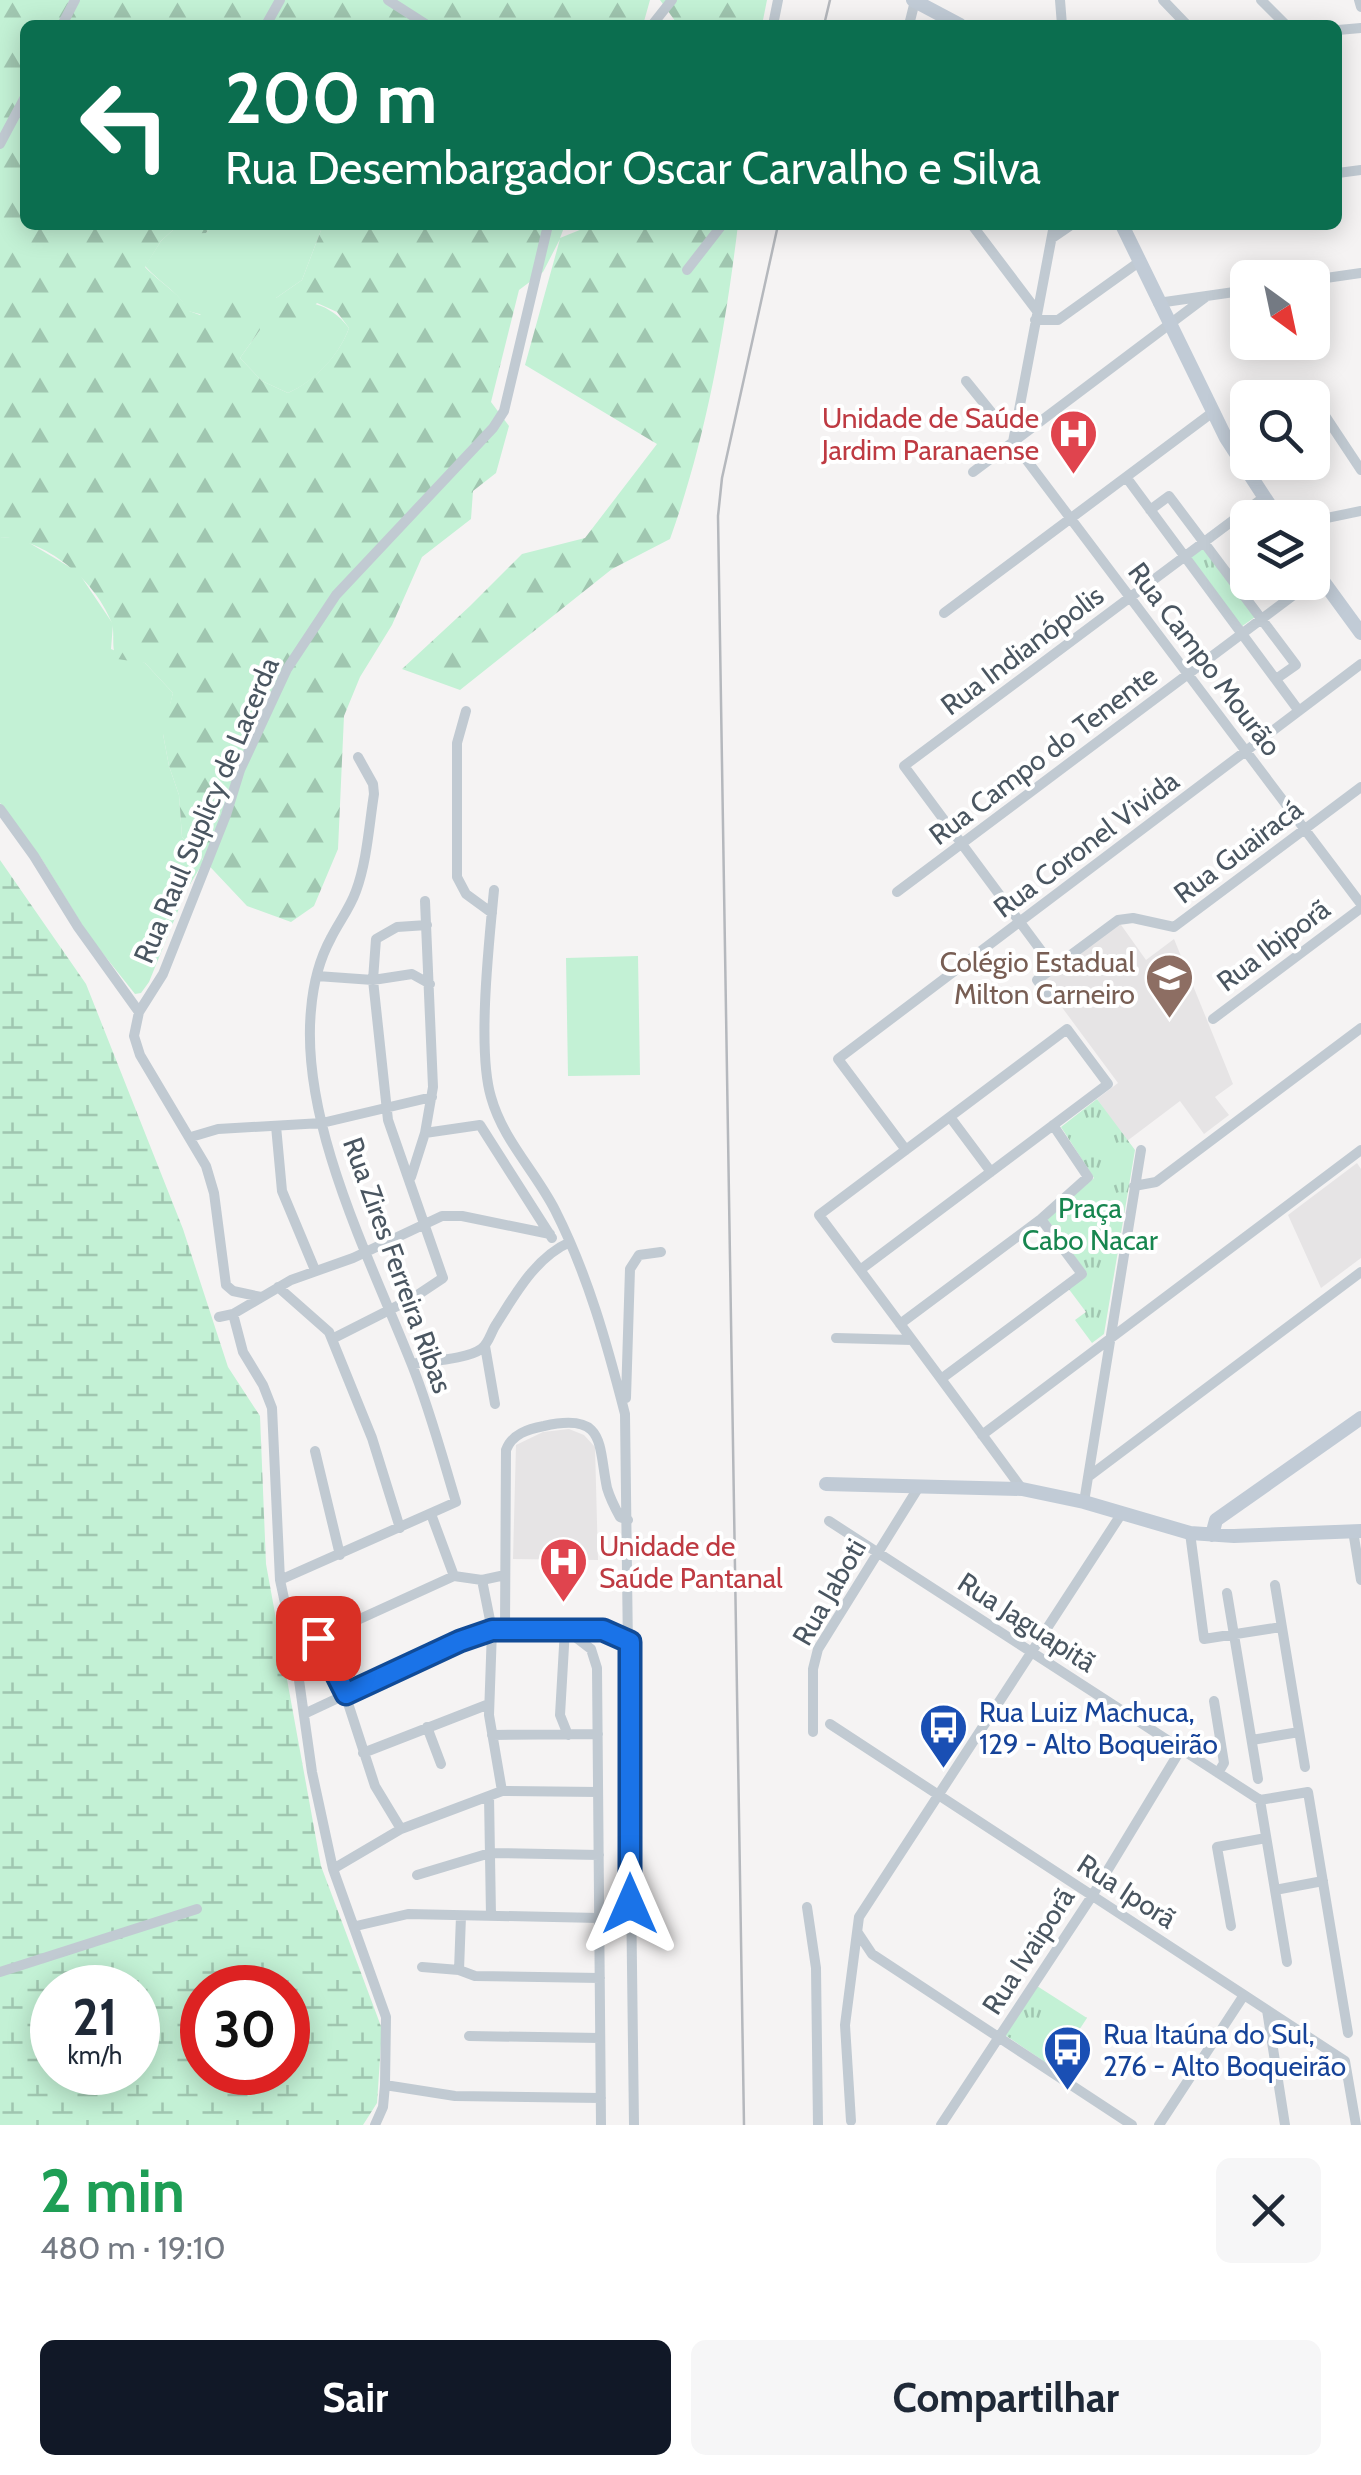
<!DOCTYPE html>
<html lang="pt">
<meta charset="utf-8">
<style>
:root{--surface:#fff;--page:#f6f6f7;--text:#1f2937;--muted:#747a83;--accent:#111827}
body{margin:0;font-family:Cabin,sans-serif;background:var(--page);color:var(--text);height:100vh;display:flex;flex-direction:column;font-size:38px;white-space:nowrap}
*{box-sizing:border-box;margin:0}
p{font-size:32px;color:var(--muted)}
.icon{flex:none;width:55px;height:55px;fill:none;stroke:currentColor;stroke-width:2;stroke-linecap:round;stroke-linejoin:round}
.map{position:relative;height:2125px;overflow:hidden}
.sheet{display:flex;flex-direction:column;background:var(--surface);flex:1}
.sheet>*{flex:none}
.top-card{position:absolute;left:20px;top:20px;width:1322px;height:210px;border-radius:15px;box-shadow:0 5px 25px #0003;background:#0b6e4f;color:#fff;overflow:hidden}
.needle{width:65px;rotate:147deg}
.buttons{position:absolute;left:1230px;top:260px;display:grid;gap:20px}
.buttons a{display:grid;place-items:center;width:100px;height:100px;border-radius:15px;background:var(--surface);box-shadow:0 5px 25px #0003;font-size:50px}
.speed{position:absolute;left:30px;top:1965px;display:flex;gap:20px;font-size:50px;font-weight:700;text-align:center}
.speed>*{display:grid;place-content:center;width:130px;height:130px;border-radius:50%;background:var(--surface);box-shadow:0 5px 25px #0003;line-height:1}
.speed small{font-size:25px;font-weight:400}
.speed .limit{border:15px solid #d22;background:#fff;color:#111}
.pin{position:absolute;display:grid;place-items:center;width:85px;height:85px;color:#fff;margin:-42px;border-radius:20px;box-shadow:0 5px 15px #0006}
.me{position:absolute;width:110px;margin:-55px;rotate:0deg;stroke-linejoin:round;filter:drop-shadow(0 0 8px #0008)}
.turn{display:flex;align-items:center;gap:35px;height:210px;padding:0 40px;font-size:45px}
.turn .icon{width:130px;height:130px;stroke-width:2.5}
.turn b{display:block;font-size:70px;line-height:85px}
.round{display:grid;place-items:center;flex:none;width:105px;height:105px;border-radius:15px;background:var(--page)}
.summary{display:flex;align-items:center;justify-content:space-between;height:170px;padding:0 40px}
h1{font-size:60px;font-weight:700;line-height:75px;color:#1e9e55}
.primary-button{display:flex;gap:20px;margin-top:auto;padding:20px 40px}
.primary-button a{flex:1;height:115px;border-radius:15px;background:var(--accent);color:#fff;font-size:40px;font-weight:700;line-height:115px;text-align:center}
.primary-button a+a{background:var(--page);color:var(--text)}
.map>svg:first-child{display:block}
.education{fill:#e6e4e5}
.grass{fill:#c3f1d5}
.forest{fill:url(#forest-firs)}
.wetland{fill:url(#wetland-marsh);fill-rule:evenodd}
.park{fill:url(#park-tufts)}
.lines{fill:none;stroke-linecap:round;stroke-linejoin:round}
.street{stroke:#c1cad2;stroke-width:10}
.secondary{stroke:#c1cbd6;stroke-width:14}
.rail{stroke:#b5b8bd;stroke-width:2.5}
.route-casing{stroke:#114b97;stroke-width:25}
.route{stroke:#1a73e8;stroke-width:18}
.labels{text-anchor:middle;stroke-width:8;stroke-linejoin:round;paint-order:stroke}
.health-label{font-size:28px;fill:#be3a42;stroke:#fff;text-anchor:end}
.street-label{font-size:28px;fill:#4a5661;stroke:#fff}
.education-label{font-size:28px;fill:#785e54;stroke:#fff;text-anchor:end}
.park-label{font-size:28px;fill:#17864f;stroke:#fff}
.transit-label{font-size:28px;fill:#164399;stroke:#fff;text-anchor:start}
</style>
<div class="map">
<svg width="1361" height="2125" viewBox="0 0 1361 2125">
<defs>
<pattern id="forest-firs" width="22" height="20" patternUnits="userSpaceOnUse" patternTransform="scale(2.5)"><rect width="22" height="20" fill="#c3f1d5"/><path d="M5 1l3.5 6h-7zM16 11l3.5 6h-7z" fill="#a0c6b0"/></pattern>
<pattern id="wetland-marsh" width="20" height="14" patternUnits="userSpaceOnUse" patternTransform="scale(2.5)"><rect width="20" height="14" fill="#c3f1d5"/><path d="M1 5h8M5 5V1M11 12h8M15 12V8" fill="none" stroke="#a0c6b0"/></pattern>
<pattern id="park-tufts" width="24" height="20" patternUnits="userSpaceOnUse" patternTransform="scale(2.5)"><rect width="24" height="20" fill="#c3f1d5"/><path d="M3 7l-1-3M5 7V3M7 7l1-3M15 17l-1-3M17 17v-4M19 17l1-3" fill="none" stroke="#a0c6b0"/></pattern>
</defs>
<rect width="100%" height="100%" fill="#f5f3f3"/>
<path class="education" d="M 1119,922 L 1146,960 L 1174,939 L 1233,1084 L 1215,1097 L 1229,1115 L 1204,1134 L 1180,1101 L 1127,1141 L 1097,1099 L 1118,1083 L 1041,979 Z
M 1357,1163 L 1361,1169 L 1361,1258 L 1321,1288 L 1288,1215 Z
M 569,1429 L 584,1435 L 595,1447 L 598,1560 L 513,1559 L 516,1445 L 543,1432 Z"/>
<path class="grass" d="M 213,225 L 264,225 L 267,228 L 269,225 L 323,225 L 302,280 L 276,298 C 307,301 329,302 349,328 C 339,356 315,381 288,393 L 262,381 L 240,358 L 260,330 L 188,311 C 179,292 160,283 145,266 L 161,241 L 175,228 L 206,233 Z
M 0,537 L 21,538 L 78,572 L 113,624 L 111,649 L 145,663 L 173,693 L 163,734 L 169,766 L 179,795 L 182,837 L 204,861 L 186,891 L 149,982 L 141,993 L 135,994 L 89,936 L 41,858 L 0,803 Z
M 638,956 L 640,1075 L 568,1076 L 566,958 Z"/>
<path class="forest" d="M 0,0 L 650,0 L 643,25 L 25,25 L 25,225 L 213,225 L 206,233 L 184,234 L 174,229 L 161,241 L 145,267 C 160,283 179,292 189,311 L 200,315 L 213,300 L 234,295 L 255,311 L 260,330 L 240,358 L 262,381 L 288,393 C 314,381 339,356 349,328 L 337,312 L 317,303 L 296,324 L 281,325 L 274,310 L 276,298 L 302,280 L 323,225 L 565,225 L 560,238 L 592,225 L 738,225 C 725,331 706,439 670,539 L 612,569 L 460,690 L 402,669 L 470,606 L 522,554 L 585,538 L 657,444 L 525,365 L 560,239 L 543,272 L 519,290 L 491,402 L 509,426 L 496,473 L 473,491 L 471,519 L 422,557 L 392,625 L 360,677 L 344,716 L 338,849 L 314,906 L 291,922 L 247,906 L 182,837 L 179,795 L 169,766 L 163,734 L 146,715 L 153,704 L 170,704 L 173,693 L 145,663 L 117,659 C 110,646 116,633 111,621 C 94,579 45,539 0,537 Z
M 660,0 L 767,0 L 762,25 L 678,25 Z"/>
<path class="wetland" d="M 0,860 L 86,984 L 183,1229 L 228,1367 L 260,1416 L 266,1564 L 321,1866 L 382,2029 L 377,2103 L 363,2125 L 0,2125 ZM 52,1988 L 138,1988 L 138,2072 L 52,2072 ZM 202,1988 L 288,1988 L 288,2072 L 202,2072 Z"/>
<path class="park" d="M 1203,548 L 1255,617 L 1241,627 L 1190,558 Z
M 1097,1099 L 1135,1150 L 1104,1334 L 1092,1343 L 1075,1320 L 1086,1312 L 1068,1288 L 1087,1273 L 1047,1219 L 1094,1178 L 1061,1127 Z
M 1037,1986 L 1087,2018 L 1054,2068 L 1005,2035 Z"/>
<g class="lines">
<path class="street" d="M 388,0 L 427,25
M 1060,0 L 1062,25
M 1163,0 L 1187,25
M 1261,0 L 1286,25
M 1359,0 L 1361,7
M 62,25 L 75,0
M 266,25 L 280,0
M 652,25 L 672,0
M 773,25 L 778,0
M 909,25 L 915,1
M 1338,30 L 1361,28
M 0,144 L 25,97
M 1338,173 L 1361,170
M 972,225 L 1037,311
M 1052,238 L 1071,225
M 687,270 L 722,225
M 1312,280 L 1361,273
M 1158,303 L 1248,290
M 1035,320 L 1058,320 L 1139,262
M 966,381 L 1000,423 L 1016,419 L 1036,425
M 1306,387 L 1361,470
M 1013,442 L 1361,904
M 1013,442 L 1054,225
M 973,472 L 1207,296
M 1126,477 L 1299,711
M 1150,510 L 1169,496 L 1296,665 L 1276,679
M 1312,521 L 1361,511
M 944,613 L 1213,412
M 466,711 L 457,743 L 457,877 L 466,894 L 492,913
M 0,809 L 34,856 L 78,927 L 139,1012
M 494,890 C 489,942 477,1050 491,1097 C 503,1140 535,1171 555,1210 C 588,1275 607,1344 625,1414 L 634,2125
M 897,892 L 1311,582
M 1054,968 L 904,766 L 1263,498
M 317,976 L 373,980 L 412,974 L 430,984
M 1051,1000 L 1037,980 L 1118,920 L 1133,918 L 1174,927 L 1361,787
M 1213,1019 L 1361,908
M 950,1117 L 991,1172
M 276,1126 L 282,1191 L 315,1270
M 425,1133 L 480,1125 L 552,1238
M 191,1137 L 218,1129 L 322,1123 L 432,1097
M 906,1150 L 838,1059 L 1361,664
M 411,1177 L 425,1133 L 433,1087 L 425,901
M 1134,1186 L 1156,1182 L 1361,1028
M 860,1270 L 1108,1084 L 1067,1029 L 819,1215 C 887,1306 955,1397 1022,1489
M 278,1287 L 329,1332 L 372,1438 L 400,1528
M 261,1297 L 233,1291 L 226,1285 L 214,1193 L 206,1166 L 140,1055 L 134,1036 L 139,1012 L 163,974 L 226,815 L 240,770 L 287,669 L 336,595 L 493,428 L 504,411 L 548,225
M 233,1314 L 243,1352 L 263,1385 L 272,1408 L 280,1580 L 294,1645 L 312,1772 L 333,1869 L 386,2017 L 385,2085 L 383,2107 L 375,2125
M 219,1317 L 233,1314 L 291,1280 L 353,1258 L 442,1216 L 462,1216 L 550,1234
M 900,1324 L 1041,1219 L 1088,1177 L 1053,1125
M 836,1338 L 912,1340
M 332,1339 L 413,1298 L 443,1278 L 388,1120 L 373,980 L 376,939 L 397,927 L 427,925
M 485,1346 L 495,1404
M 412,1364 C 429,1361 468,1359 481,1349 C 489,1344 491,1331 497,1323 C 516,1293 536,1257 570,1242
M 941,1379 L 1082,1274 L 1041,1219
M 626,1398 L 630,1269 L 639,1255 L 661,1252
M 982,1435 L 1361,1150
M 315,1451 L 340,1555
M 1088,1477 L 1361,1272
M 1084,1502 L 1141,1150
M 431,1514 L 454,1576
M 829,1521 L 1260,1800 L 1308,1792 L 1348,2033
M 1353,1531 L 1361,1580
M 1190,1533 L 1204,1639 L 1281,1627
M 280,1580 L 456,1502 C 442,1456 430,1410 412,1365 C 371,1261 300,1124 311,1010 C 313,986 319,960 331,938 C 339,922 350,908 356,891 C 367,861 369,826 374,794 L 373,784 L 358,757
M 482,1580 L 492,1630 L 489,1715 L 502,1791
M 1275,1585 L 1305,1767
M 1227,1593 L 1258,1779
M 505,1629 L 506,1450 C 512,1434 528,1429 544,1426 C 606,1412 598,1444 607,1488 C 610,1498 615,1508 620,1517 L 628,1520
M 565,1629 L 591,1649 L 597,1668 L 601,2125
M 565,1629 L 560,1715 L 568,1735
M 318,1638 L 345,1694 L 375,1786 L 401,1829
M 294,1645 L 329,1633 L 454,1576 L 482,1580 L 505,1575
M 1214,1701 L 1224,1763 L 1218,1773
M 304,1714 L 460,1641 L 492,1630 L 603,1630 L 630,1642
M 830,1724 L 1345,2061 L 1356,2125
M 427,1727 L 441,1764
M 813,1732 L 813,1669 L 818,1649 L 920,1485
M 492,1735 L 598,1734
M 1252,1740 L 1299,1732
M 363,1753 L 489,1704
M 489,1796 L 491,1916
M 1260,1800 L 1287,1962
M 333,1869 L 401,1829 L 502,1791 L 598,1792
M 417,1875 L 490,1853 L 599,1855
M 1275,1890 L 1323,1881
M 807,1907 L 816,1968 L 818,2125
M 356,1926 L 408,1914 L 599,1918
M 1231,1926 L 1217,1847 L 1266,1838
M 858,1933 L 872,1954 L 1132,2125
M 422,1967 L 459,1970 L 475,1976 L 600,1978
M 459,1970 L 461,1916
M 0,1972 L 197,1909
M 1267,2010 L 1285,2125
M 469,2036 L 600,2038
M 385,2085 L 455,2096 L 601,2098
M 851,2121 L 845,2025 L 859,1917 L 1122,1513
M 941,2125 L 1092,1896 L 1181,1749
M 1159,2125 L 1244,1995"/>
<path class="secondary" d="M 913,0 L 960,25
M 1122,225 L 1226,438 L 1278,518
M 1312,566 L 1361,633
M 826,1484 L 1022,1489 L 1084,1502 L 1190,1533 L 1234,1536 L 1361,1531
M 1212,1535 L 1216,1520 L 1361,1418"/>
<path class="rail" d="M 824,25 L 830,0
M 744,2125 L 718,516 L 722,478 L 778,225"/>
</g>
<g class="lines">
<defs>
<path id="route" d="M 318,1638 L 346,1694 L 460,1641 L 492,1630 L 603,1630 L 630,1642 L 630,1904"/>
</defs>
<use href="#route" class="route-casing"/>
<use href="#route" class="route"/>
</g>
<defs>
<symbol id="hospital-pin" viewBox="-11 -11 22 30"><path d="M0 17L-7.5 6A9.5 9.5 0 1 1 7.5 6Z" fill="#e0444e" stroke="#fff"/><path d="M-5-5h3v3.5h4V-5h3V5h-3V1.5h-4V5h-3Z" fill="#fff"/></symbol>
<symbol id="school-pin" viewBox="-11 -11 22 30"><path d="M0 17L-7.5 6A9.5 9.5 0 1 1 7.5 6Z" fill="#8d6e63" stroke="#fff"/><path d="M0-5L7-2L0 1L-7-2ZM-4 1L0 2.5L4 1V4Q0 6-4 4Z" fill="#fff"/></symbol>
<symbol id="bus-pin" viewBox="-11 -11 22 30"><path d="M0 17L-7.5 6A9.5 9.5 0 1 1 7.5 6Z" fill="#1a4fb4" stroke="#fff"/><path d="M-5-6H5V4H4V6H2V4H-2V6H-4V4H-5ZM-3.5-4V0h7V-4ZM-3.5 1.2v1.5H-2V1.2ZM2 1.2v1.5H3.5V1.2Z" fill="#fff"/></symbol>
</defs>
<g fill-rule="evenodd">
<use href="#hospital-pin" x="1046" y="406" width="55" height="75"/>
<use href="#school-pin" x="1142" y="950" width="55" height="75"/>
<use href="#hospital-pin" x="536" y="1534" width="55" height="75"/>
<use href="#bus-pin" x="916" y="1700" width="55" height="75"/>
<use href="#bus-pin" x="1040" y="2022" width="55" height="75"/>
</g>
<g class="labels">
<g class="health-label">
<text x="1039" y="428">Unidade de Saúde<tspan x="1039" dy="32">Jardim Paranaense</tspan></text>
<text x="599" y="1556" text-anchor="start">Unidade de<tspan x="599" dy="32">Saúde Pantanal</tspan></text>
</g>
<g class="street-label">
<text transform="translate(1022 650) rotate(-37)" y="10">Rua Indianópolis</text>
<text transform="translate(1205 659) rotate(53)" y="10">Rua Campo Mourão</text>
<text transform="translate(1043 755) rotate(-37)" y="10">Rua Campo do Tenente</text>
<text transform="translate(206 810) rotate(-67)" y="10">Rua Raul Suplicy de Lacerda</text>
<text transform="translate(1086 844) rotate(-37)" y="10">Rua Coronel Vivida</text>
<text transform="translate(1238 851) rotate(-37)" y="10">Rua Guairacá</text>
<text transform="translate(1273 945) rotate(-37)" y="10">Rua Ibiporã</text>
<text transform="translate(398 1265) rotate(70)" y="10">Rua Zires Ferreira Ribas</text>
<text transform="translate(829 1592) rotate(-60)" y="10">Rua Jaboti</text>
<text transform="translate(1027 1622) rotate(33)" y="10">Rua Jaguapitã</text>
<text transform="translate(1127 1891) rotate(33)" y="10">Rua Iporã</text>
<text transform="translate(1028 1951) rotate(-57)" y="10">Rua Ivaiporã</text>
</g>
<g class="education-label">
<text x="1135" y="972">Colégio Estadual<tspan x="1135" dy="32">Milton Carneiro</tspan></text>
</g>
<g class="park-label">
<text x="1090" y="1218">Praça<tspan x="1090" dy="32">Cabo Nacar</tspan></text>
</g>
<g class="transit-label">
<text x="979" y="1722">Rua Luiz Machuca,<tspan x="979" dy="32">129 - Alto Boqueirão</tspan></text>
<text x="1103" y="2044">Rua Itaúna do Sul,<tspan x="1103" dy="32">276 - Alto Boqueirão</tspan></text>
</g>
</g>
</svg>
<div class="buttons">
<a><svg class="needle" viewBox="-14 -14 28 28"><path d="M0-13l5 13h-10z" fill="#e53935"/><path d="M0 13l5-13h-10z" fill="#747a83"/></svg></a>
<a><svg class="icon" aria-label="search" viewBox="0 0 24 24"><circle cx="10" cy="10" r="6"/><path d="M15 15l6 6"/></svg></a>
<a><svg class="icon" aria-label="layers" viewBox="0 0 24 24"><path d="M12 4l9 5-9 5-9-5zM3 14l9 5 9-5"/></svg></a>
</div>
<div class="speed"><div>21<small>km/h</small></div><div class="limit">30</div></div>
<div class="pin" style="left:318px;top:1638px;background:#d93025"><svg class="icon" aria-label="arrive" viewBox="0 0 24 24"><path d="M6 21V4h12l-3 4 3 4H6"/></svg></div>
<svg class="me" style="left:630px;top:1904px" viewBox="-20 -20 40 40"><path d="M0-17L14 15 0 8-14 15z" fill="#1a73e8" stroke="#fff" stroke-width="4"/></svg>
<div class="top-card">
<div class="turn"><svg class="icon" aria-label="left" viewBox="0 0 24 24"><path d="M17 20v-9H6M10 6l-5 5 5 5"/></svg><div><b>200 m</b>Rua Desembargador Oscar Carvalho e Silva</div></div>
</div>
</div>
<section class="sheet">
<div class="summary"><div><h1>2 min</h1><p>480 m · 19:10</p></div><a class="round"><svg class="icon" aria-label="close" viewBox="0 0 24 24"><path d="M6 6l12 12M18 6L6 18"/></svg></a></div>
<div class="primary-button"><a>Sair</a><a>Compartilhar</a></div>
</section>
